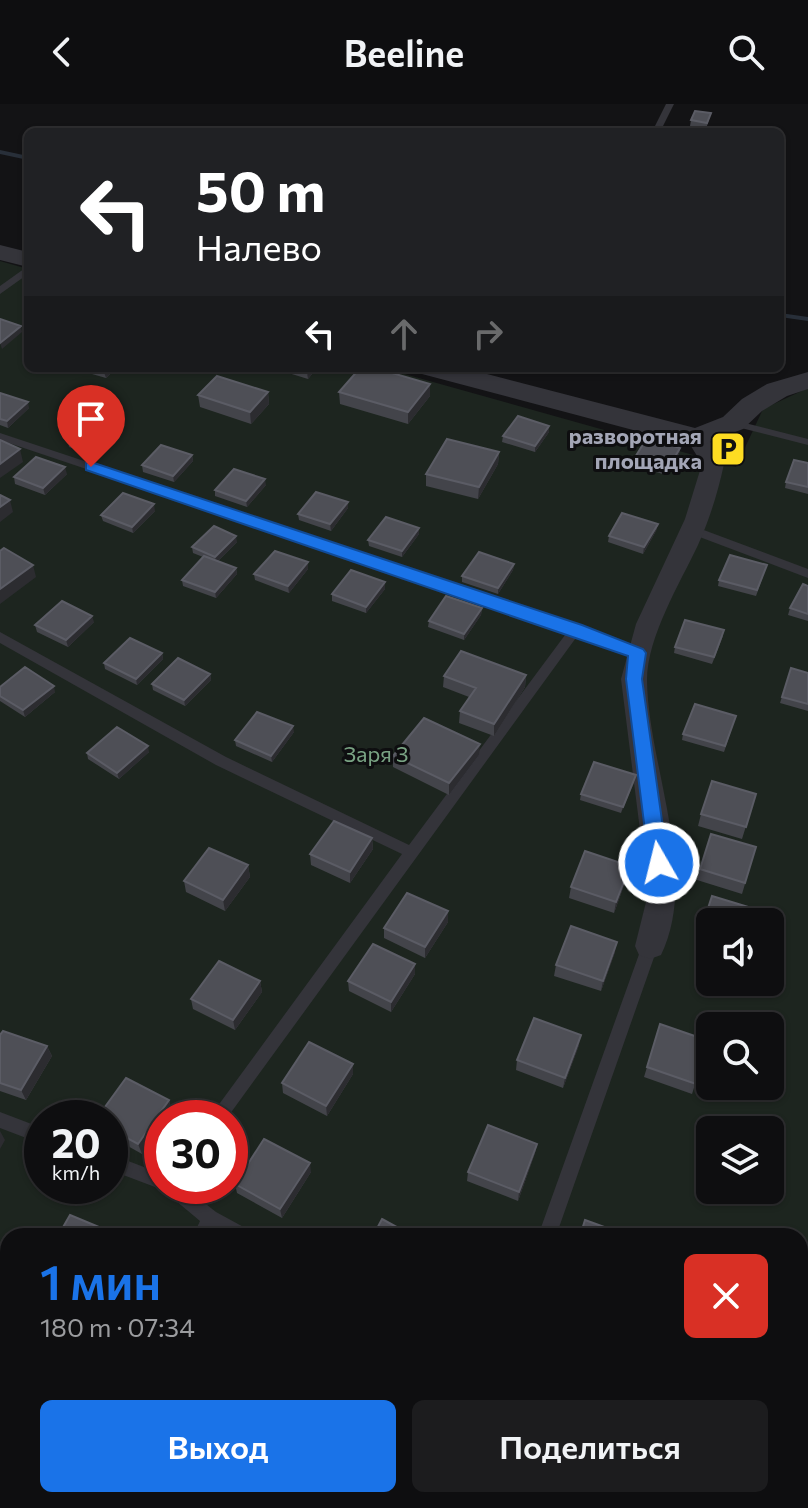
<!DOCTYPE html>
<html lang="ru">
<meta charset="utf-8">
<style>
:root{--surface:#0e0e10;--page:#1c1c1e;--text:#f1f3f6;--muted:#9b9c9f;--line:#2e2e30;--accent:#1a73e8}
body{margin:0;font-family:Commissioner,sans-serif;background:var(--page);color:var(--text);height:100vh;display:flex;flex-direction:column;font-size:30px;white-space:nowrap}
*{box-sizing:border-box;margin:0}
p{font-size:26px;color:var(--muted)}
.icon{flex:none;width:44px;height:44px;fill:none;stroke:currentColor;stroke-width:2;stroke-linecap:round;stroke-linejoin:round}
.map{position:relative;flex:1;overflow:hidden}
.drawer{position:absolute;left:0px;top:1124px;width:808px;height:280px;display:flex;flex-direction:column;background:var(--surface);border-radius:24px 24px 0 0;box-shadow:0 2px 6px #0004,0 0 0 2px var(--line)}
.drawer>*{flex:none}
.banner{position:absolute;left:24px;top:24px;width:760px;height:244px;border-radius:12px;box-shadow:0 2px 6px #0004,0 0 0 2px var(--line);background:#202124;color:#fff;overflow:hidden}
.tools{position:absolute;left:696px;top:804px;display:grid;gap:16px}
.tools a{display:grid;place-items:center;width:88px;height:88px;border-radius:12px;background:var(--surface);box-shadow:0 2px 6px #0004,0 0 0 2px var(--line);font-size:40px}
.speed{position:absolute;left:24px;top:996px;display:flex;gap:16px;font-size:40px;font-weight:700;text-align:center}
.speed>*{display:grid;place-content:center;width:104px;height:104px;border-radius:50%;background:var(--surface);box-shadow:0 2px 6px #0004,0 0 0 2px var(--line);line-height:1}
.speed small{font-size:20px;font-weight:400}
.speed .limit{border:12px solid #d22;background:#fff;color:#111}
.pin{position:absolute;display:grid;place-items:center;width:68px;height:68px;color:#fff;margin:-82px -34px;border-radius:50% 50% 50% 0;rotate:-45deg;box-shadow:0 0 8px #0007}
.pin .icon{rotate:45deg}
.me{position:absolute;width:88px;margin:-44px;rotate:352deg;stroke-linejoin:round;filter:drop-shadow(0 0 6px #0008)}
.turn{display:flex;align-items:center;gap:28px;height:168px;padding:0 40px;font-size:36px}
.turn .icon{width:104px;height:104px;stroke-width:2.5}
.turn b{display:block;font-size:56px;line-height:68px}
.lanes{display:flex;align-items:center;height:76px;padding:0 40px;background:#0003;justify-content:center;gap:40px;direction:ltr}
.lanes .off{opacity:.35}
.round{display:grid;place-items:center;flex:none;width:84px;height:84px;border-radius:12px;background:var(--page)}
.overview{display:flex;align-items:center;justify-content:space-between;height:136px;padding:0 40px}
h1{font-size:48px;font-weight:600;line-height:60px;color:var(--accent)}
.primary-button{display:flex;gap:16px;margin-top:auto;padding:16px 40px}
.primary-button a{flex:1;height:92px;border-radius:12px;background:var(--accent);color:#fff;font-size:32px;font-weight:600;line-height:92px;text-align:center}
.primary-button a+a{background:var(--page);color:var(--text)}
header{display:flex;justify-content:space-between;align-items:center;height:104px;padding:0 40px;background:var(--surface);font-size:36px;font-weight:600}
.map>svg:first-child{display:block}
.green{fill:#1d251f;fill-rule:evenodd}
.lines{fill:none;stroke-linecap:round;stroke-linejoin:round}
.stream{fill:#282f39;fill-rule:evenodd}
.service{fill:#34343a;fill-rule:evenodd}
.minor{fill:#34343a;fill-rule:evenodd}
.tertiary{fill:#34343a;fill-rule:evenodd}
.wall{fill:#43444a}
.shaded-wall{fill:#2c2c30}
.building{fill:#4e4f56;stroke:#5b5c65;stroke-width:2}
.route{fill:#1a73e8;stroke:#114b97;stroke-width:2}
.labels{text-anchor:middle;stroke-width:6;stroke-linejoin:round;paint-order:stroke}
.poi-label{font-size:22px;font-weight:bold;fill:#a3a6b6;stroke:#0e0e10;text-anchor:end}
.park-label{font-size:22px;fill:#79a383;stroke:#0e0e10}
</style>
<header><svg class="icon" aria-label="back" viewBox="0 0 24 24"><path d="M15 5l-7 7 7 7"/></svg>Beeline<svg class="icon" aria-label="search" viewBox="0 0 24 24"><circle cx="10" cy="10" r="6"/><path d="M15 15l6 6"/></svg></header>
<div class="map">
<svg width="808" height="1404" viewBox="0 0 808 1404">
<rect width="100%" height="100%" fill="#131315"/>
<path class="green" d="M 0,157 L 28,165 L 28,264 L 383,264 L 736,363 L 763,305 L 808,284 L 808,1404 L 0,1404 ZM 710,818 L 770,818 L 770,878 L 710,878 ZM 710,922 L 770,922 L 770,982 L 710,982 ZM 42,1014 L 110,1014 L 110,1082 L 42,1082 ZM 162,1014 L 230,1014 L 230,1082 L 162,1082 ZM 710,1026 L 770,1026 L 770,1086 L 710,1086 ZM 8,1132 L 800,1132 L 800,1396 L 8,1396 Z"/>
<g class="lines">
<path class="stream" d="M 0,46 L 28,52 L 28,56 L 0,50 Z
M 780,209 L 808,213 L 808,217 L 780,213 Z"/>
<path class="service" d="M 666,0 L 674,0 L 660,28 L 652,28 Z
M 28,162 L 28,170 L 0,190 L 0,182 Z
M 733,316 L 808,335 L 808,341 L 729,321 L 729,317 Z
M 0,329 L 580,522 L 642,546 L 643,549 L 637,554 L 578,531 L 227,1014 L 209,1014 L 402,750 L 216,661 L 0,539 L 0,528 L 226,653 L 409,741 L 568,527 L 0,336 Z
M 693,422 L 808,465 L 808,474 L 689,429 L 687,426 Z
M 650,836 L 655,837 L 658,842 L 556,1132 L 538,1132 L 642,842 L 645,837 Z
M 0,1008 L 42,1024 L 42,1040 L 0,1024 Z
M 110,1050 L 162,1070 L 162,1082 L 183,1082 L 216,1108 L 249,1126 L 252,1132 L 226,1132 L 214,1125 L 211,1132 L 193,1132 L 200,1117 L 163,1086 L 110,1066 Z
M 68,1396 L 88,1396 L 84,1404 L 64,1404 Z
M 445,1396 L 465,1396 L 463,1404 L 443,1404 Z"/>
<path class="minor" d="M 697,327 L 705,329 L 724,360 C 718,388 710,414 698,441 C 680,479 647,533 647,576 C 648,662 700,771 661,851 L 650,855 L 639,851 L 635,842 L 648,790 L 621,575 L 636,520 L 685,415 L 702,360 L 686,334 L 689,329 Z"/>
<path class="tertiary" d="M 0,141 L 28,148 L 28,163 L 0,156 Z
M 418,264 L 464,264 L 695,324 L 723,313 L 742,295 L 767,280 L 808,268 L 808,285 L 787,292 L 762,307 L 743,325 L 697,343 L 422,270 Z"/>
</g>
<path class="wall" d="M 711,9 L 706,25 L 690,22 L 691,16 Z
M 78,264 L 116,264 L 106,274 L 78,266 Z
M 281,264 L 317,264 L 308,275 L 282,267 Z
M 430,280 L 430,292 L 408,320 L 340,300 L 339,288 Z
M 268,288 L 269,300 L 251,320 L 200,303 L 198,291 Z
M 0,289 L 29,304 L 8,324 L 0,321 Z
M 117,326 L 118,333 L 98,353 L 69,343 L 68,337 Z
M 549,328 L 535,348 L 502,338 L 503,332 Z
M 680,344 L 679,350 L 666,371 L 633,361 L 634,355 Z
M 499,348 L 498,360 L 478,395 L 426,382 L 426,370 Z
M 192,351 L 193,357 L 174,378 L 143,368 L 142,361 Z
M 808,359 L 808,390 L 785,384 L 786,378 Z
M 67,370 L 45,391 L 15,380 L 14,373 Z
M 266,381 L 247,403 L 215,392 L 215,386 Z
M 348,398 L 348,404 L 331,427 L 299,416 L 298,410 Z
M 155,407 L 133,429 L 103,417 L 101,411 Z
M 658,420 L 656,427 L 643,450 L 608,438 L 609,432 Z
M 419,430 L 402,453 L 369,442 L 368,436 Z
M 237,438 L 218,457 L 236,464 L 237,470 L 216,494 L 183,482 L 182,476 L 203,453 L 193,449 L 192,443 Z
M 308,458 L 308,465 L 289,489 L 255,476 L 254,470 Z
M 514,460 L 513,466 L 498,490 L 462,478 L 462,472 Z
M 767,461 L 756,492 L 718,482 L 719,476 Z
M 808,482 L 808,517 L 788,511 L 790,504 Z
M 385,485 L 366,509 L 332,497 L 332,490 Z
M 482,504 L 481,511 L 464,536 L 428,523 L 429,517 Z
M 94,518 L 68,543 L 37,528 L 35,521 Z
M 723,532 L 712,560 L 674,549 L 675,543 Z
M 162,549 L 163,555 L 137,581 L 105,565 L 104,559 Z
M 791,564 L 808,569 L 808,607 L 780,599 Z
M 210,570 L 211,576 L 185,602 L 153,586 L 152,580 Z
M 526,571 L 525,583 L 494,632 L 459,619 L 460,607 L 469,593 L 443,583 L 444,572 Z
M 0,583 L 55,588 L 25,613 L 0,597 Z
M 736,612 L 724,648 L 682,636 L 683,630 Z
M 294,628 L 272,658 L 236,642 L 235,636 Z
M 149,648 L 119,675 L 88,655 L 87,649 Z
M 479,651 L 449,691 L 393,663 L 393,652 Z
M 636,671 L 621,709 L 580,696 L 581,690 Z
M 756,690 L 742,735 L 698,722 L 701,710 Z
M 711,730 L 756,743 L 742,790 L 697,776 Z
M 372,734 L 373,745 L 350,779 L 311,761 L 310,750 Z
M 248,761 L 250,773 L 225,807 L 186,788 L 184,777 Z
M 630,762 L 627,773 L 614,809 L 569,794 L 571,783 Z
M 712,792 L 710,818 L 710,844 L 697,840 Z
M 448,807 L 448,818 L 425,854 L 384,834 L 384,824 Z
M 615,848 L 601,887 L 554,872 L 556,861 Z
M 415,860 L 415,870 L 391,908 L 349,887 L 348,877 Z
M 260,877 L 262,888 L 235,926 L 193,905 L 191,895 Z
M 660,920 L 709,937 L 692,990 L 644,973 Z
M 0,931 L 47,942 L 52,952 L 26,996 L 0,987 Z
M 579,941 L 563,984 L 516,966 L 517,956 Z
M 353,960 L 353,970 L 327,1012 L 283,989 L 282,979 Z
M 169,996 L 171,1006 L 166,1014 L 162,1014 L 142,1050 L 110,1032 L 110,1014 Z
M 537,1040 L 535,1049 L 518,1097 L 467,1077 L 468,1068 Z
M 311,1068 L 282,1114 L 237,1089 L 235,1080 Z"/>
<path class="shaded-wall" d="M 21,222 L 22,228 L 2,245 L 0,239 Z
M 109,264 L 116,264 L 106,274 L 104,268 Z
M 311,264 L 317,264 L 308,275 L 307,269 Z
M 430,280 L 430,292 L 408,320 L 408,308 Z
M 268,288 L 269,300 L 251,320 L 250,308 Z
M 28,298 L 29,304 L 8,324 L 7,317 Z
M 549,322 L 549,328 L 535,348 L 535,342 Z
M 117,326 L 118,333 L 98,353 L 97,346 Z
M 680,344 L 679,350 L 666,371 L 668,365 Z
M 20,345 L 23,358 L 0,374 L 0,360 Z
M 499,348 L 498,360 L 478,395 L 479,383 Z
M 192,351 L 193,357 L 174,378 L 173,372 Z
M 65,363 L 67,370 L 45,391 L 43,384 Z
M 265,375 L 266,381 L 247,403 L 246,397 Z
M 10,396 L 13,408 L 0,418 L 0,403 Z
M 348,398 L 348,404 L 331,427 L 330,420 Z
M 154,400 L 155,407 L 133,429 L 132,423 Z
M 658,420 L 656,427 L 643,450 L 644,443 Z
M 419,424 L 419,430 L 402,453 L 402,447 Z
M 236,432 L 237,438 L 216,459 L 215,453 Z
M 308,458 L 308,465 L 289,489 L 288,482 Z
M 514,460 L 513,466 L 498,490 L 498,484 Z
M 33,461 L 36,473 L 0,500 L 0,485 Z
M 236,464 L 237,470 L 216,494 L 215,488 Z
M 385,478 L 385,485 L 366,509 L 366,503 Z
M 482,504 L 481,511 L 464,536 L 464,530 Z
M 92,512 L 94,518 L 68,543 L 66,536 Z
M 162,549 L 163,555 L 137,581 L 136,575 Z
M 210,570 L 211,576 L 185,602 L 184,596 Z
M 526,571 L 525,583 L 494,632 L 494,620 Z
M 54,582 L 55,588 L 25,613 L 23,606 Z
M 293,622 L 294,628 L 272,658 L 271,652 Z
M 480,640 L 479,651 L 449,691 L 449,679 Z
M 148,642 L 149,648 L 119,675 L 117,669 Z
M 636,671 L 635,677 L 621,709 L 623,703 Z
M 372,734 L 373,745 L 350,779 L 350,768 Z
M 248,761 L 250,773 L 225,807 L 223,796 Z
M 630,762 L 627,773 L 614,809 L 616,798 Z
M 448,807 L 448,818 L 425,854 L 425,843 Z
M 617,838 L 615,848 L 601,887 L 603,877 Z
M 415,860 L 415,870 L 391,908 L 391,898 Z
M 260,877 L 262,888 L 235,926 L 233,916 Z
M 581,931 L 579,941 L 563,984 L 565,974 Z
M 47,942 L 52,952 L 26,996 L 21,986 Z
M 353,960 L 353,970 L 327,1012 L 326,1002 Z
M 169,996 L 171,1006 L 166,1014 L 162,1014 L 162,1020 L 142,1050 L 138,1040 Z
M 0,1027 L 5,1036 L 0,1045 Z
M 537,1040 L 535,1049 L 518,1097 L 519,1088 Z
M 310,1059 L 311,1068 L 282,1114 L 280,1105 Z"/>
<path class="building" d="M 695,7 L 711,9 L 707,19 L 691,16 Z
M 0,215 L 21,222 L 0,239 Z
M 91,264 L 109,264 L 104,268 Z
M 292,264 L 311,264 L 307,269 Z
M 360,264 L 375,264 L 430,280 L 408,308 L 339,288 Z
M 217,272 L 268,288 L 250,308 L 198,291 Z
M 0,289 L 28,298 L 7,317 L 0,315 Z
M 518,312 L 549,322 L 535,342 L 503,332 Z
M 88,317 L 117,326 L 97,346 L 68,337 Z
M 647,334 L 680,344 L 668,365 L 634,355 Z
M 447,335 L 499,348 L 479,383 L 426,370 Z
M 0,336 L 20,345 L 0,360 Z
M 161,341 L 192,351 L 173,372 L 142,361 Z
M 36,353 L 65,363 L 43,384 L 14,373 Z
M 794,356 L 808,359 L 808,383 L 786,378 Z
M 234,365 L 265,375 L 246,397 L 215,386 Z
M 316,388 L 348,398 L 330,420 L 298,410 Z
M 123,389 L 154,400 L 132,423 L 101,411 Z
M 0,391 L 10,396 L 0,403 Z
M 622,409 L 658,420 L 644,443 L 609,432 Z
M 386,413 L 419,424 L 402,447 L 368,436 Z
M 214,422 L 236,432 L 215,453 L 192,443 Z
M 4,444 L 33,461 L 0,485 L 0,447 Z
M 275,447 L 308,458 L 288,482 L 254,470 Z
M 479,448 L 514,460 L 498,484 L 462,472 Z
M 730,451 L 767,461 L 757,486 L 719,476 Z
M 204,452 L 236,464 L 215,488 L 182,476 Z
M 351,466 L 385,478 L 366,503 L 332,490 Z
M 803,480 L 808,482 L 808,510 L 790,504 Z
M 446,492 L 482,504 L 464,530 L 429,517 Z
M 62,497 L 92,512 L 66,536 L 35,521 Z
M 685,516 L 724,526 L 714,553 L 675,543 Z
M 130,534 L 162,549 L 136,575 L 104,559 Z
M 461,547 L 526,571 L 494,620 L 460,607 L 476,584 L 444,572 Z
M 178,554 L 210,570 L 184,596 L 152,580 Z
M 25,563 L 54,582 L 23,606 L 0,592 L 0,583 Z
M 791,564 L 808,569 L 808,600 L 782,593 Z
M 695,600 L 736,612 L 725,642 L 683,630 Z
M 257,608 L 293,622 L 271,652 L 235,636 Z
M 424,614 L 480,640 L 449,679 L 393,652 Z
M 117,623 L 148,642 L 117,669 L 87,649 Z
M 594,658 L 636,671 L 623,703 L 581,690 Z
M 712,677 L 756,690 L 746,723 L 701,710 Z
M 334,717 L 372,734 L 350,768 L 310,750 Z
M 711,730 L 756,743 L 745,779 L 700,765 Z
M 209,744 L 248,761 L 223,796 L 184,777 Z
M 585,747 L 630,762 L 616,798 L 571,783 Z
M 407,789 L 448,807 L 425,843 L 384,824 Z
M 712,792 L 758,806 L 755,818 L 710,818 L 710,833 L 700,829 Z
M 571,822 L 617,838 L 603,877 L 556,861 Z
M 373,840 L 415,860 L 391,898 L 348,877 Z
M 219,857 L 260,877 L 233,916 L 191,895 Z
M 534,914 L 581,931 L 565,974 L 517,956 Z
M 660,920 L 709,937 L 696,980 L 647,963 Z
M 3,927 L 47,942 L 21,986 L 0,979 L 0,931 Z
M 309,938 L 353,960 L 326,1002 L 282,979 Z
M 126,974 L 169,996 L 138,1040 L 110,1025 L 110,1014 L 97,1014 Z
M 488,1021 L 537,1040 L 519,1088 L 468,1068 Z
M 264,1035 L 310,1059 L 280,1105 L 235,1080 Z
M 70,1111 L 118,1131 L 58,1132 Z
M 382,1115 L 413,1132 L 373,1132 Z
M 585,1116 L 629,1132 L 580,1132 Z
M 101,1396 L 159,1396 L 166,1399 L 164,1404 L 97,1404 Z
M 337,1396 L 405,1396 L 402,1404 L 335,1404 Z
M 493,1396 L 559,1396 L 557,1404 L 490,1404 Z"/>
<path class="route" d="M 91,358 L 582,521 L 643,545 L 646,549 L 642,575 L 668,759 L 665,765 L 652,765 L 649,759 L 626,575 L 628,552 L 86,366 L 86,359 Z"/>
<defs>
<symbol id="parking-square" viewBox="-11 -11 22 22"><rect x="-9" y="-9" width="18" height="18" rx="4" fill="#fddc22" stroke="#0e0e10"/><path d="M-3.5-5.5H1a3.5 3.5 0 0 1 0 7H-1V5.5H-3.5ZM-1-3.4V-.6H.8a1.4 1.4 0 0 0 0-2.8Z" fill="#111"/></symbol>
</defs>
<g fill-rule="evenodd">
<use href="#parking-square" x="708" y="325" width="40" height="40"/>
</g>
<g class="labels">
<g class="poi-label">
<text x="702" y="340">разворотная<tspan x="702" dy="25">площадка</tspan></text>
</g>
<g class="park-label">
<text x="376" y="658">Заря 3</text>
</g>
</g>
</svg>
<div class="tools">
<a><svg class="icon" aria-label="sound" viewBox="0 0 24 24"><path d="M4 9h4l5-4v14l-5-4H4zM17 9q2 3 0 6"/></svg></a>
<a><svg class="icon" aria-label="search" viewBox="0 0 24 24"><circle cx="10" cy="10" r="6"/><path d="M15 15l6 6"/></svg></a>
<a><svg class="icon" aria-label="layers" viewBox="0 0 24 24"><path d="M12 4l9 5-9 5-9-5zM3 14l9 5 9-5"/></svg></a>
</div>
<div class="speed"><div>20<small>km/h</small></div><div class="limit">30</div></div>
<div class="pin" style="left:91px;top:363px;background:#d93025"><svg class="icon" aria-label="arrive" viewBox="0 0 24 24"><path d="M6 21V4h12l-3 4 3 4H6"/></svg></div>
<svg class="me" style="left:659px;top:759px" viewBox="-20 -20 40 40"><circle r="17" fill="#1a73e8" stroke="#fff" stroke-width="3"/><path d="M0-11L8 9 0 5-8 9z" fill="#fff"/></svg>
<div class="banner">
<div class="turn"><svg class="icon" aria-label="left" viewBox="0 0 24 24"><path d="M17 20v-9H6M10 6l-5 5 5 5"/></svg><div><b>50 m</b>Налево</div></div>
<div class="lanes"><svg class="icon" aria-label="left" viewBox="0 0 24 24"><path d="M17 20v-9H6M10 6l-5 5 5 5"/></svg><svg class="icon off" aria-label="ahead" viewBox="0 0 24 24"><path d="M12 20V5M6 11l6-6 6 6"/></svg><svg class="icon off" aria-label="right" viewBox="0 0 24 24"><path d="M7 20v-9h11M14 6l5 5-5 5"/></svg></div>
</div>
<section class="drawer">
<div class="overview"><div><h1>1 мин</h1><p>180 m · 07:34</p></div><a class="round" style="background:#d93025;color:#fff"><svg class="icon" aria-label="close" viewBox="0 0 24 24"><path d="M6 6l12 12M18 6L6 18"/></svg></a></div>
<div class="primary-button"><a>Выход</a><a>Поделиться</a></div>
</section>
</div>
